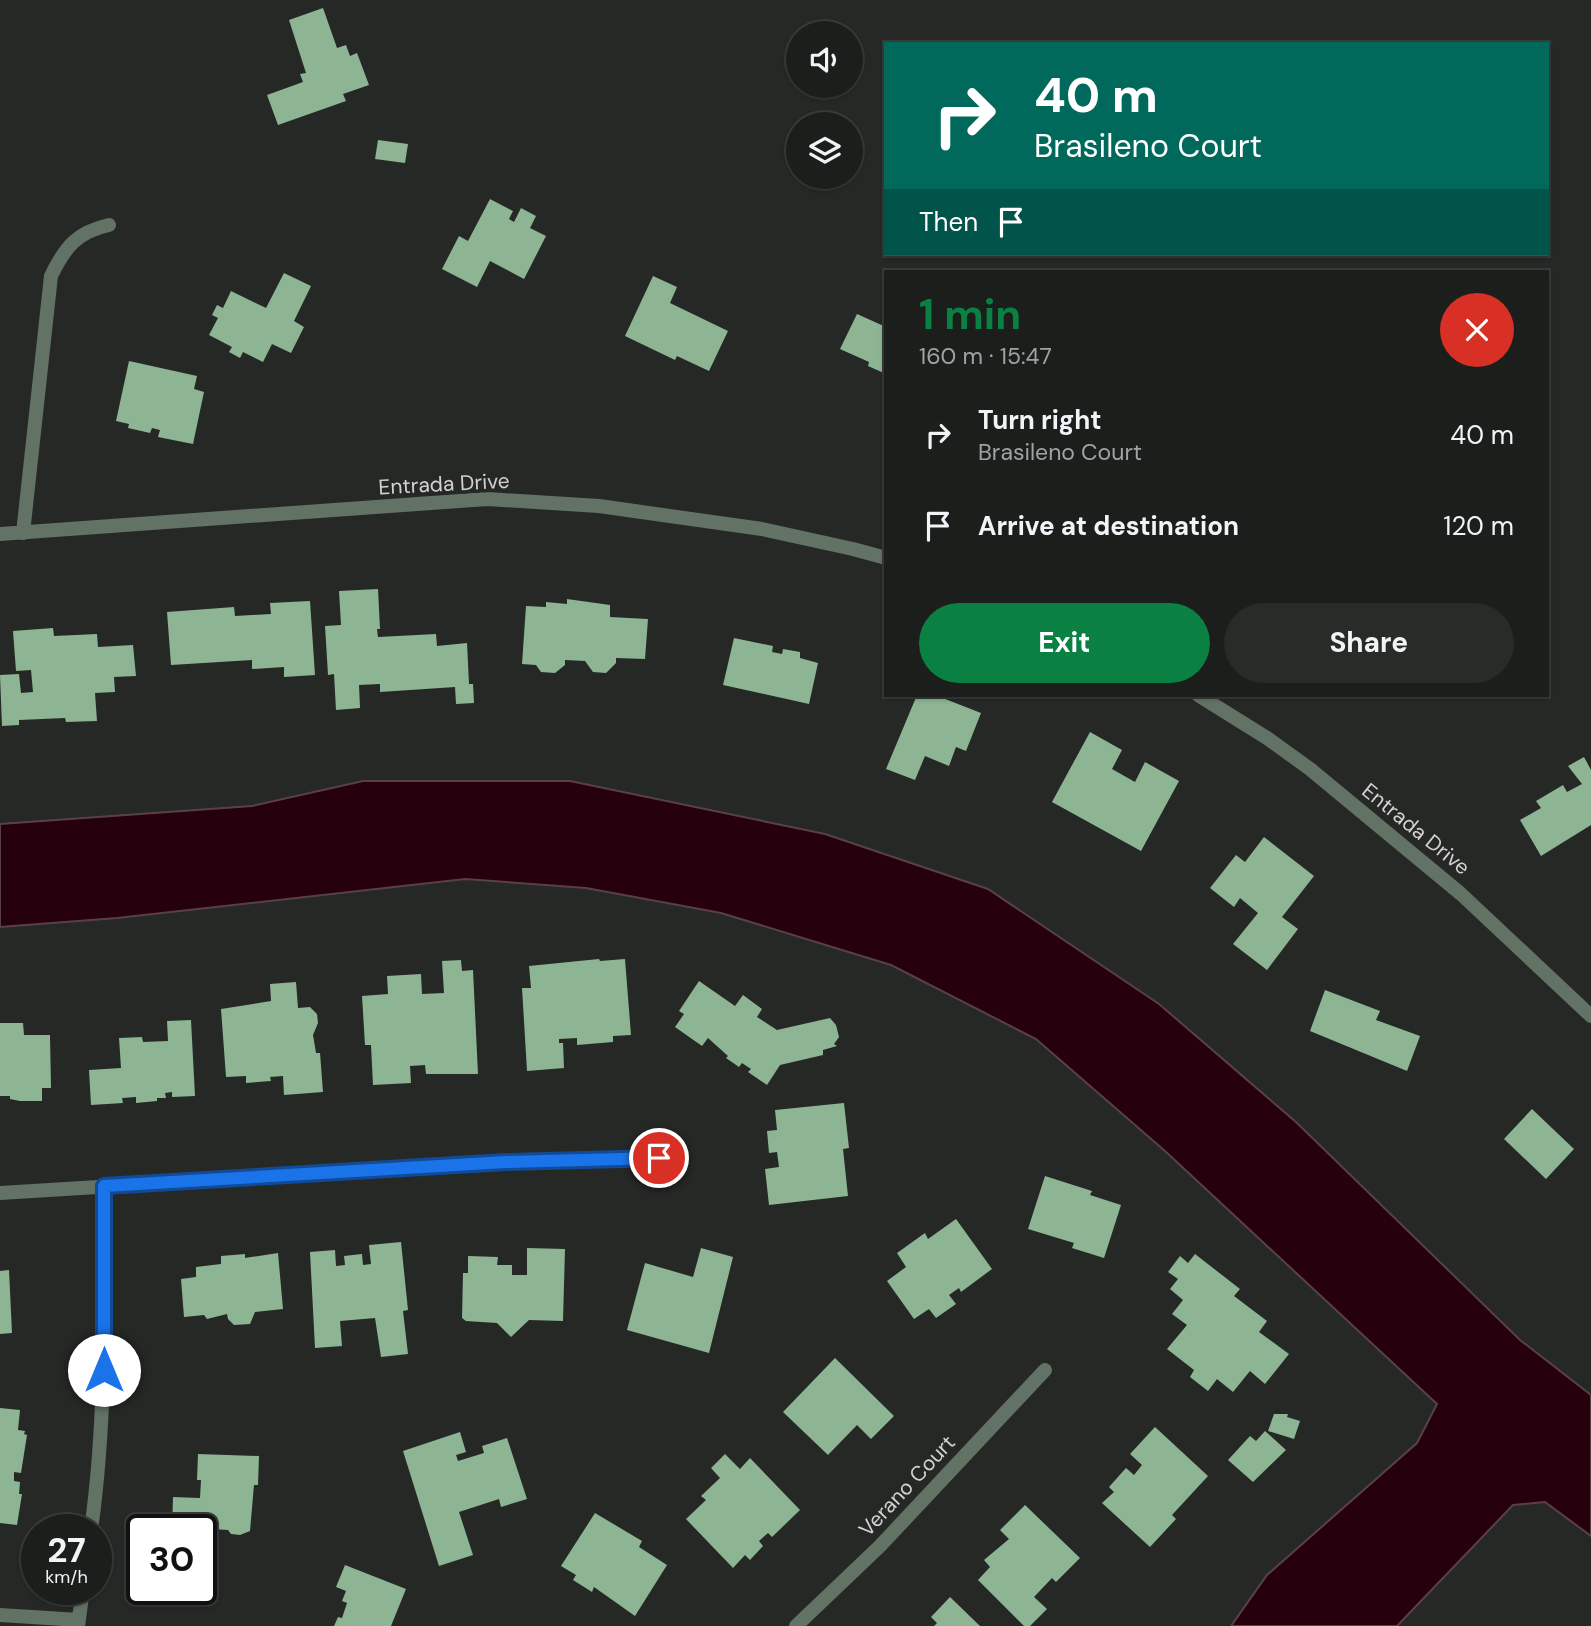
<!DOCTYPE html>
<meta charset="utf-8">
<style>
:root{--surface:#1c1e1c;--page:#292b29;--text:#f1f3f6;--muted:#a0a2a3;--line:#3a3c3b;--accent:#0b8043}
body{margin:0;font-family:"DM Sans",sans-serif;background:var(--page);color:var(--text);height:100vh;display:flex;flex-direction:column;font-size:26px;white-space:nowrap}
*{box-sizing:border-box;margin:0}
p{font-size:23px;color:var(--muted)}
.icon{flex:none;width:38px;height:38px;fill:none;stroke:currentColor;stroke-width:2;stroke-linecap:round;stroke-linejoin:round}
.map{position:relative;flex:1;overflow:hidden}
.sheet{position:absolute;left:884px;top:270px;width:665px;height:427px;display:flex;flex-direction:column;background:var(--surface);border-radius:0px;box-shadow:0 2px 5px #0004,0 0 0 2px var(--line)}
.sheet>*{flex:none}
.guide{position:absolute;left:884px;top:42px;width:665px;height:214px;border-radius:0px;box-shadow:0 2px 5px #0004,0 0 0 2px var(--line);background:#00695c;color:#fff;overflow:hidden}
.controls{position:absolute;left:786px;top:21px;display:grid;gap:14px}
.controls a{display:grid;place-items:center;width:77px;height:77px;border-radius:50%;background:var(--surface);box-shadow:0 2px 5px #0004,0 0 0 2px var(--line);font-size:35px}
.speed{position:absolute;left:21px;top:1514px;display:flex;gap:14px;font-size:35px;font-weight:700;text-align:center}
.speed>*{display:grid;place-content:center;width:91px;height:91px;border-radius:50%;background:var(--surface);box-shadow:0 2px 5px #0004,0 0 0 2px var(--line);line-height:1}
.speed small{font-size:18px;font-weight:400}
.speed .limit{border:4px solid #111;border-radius:10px;background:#fff;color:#111}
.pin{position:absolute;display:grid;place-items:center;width:60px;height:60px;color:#fff;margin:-30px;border:4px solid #fff;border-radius:50%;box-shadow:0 2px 7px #0007}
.me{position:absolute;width:77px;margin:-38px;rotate:0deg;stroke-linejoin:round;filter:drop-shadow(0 0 5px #0008)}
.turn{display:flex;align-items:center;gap:24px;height:147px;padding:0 35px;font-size:32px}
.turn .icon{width:91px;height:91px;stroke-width:2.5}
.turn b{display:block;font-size:49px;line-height:60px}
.then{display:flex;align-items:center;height:66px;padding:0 35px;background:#0003;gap:14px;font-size:26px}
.round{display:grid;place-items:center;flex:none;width:74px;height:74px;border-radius:37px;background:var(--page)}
.headline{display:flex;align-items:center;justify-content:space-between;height:119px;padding:0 35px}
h1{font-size:42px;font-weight:700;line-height:52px;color:var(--accent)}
.cta{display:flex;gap:14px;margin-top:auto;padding:14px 35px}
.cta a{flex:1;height:80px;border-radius:42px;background:var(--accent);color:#fff;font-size:28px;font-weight:700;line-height:80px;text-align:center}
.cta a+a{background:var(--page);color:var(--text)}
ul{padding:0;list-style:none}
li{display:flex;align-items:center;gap:21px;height:91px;padding:0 35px}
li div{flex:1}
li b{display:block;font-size:26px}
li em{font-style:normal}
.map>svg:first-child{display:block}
.water{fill:#26010d;stroke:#594048;stroke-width:2}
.building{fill:#8db593}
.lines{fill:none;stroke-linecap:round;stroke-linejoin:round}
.street{stroke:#627264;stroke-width:14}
.route-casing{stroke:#114b97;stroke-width:18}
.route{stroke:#1a73e8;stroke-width:12}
.labels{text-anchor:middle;stroke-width:7;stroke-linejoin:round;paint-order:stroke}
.street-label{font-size:21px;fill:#d1d2d1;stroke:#262826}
</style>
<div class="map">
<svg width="1591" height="1626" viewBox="0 0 1591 1626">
<rect width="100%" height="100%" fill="#262826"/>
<path class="water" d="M 363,781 L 570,781 L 825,834 L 988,889 L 1159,1004 L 1297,1123 L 1520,1340 L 1591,1395 L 1591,1536 L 1545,1502 L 1513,1505 L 1397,1626 L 1231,1626 L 1267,1575 L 1417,1443 L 1437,1404 L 1165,1151 L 1036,1039 L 891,965 L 721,913 L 586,888 L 465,879 L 117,918 L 0,927 L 0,824 L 252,806 Z"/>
<path class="building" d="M 323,8 L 337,48 L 346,45 L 350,56 L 357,53 L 369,85 L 343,94 L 346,101 L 278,125 L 267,95 L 303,82 L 300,74 L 306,73 L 289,20 Z
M 378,140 L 408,144 L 405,163 L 375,159 Z
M 490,199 L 513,211 L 509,219 L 514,222 L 521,208 L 536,216 L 530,228 L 546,236 L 524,279 L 490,261 L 477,287 L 442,269 L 459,236 L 468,241 Z
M 284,273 L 311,286 L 294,321 L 304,327 L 291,353 L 272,344 L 263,362 L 243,352 L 240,358 L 229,352 L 232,347 L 209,335 L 218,318 L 212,315 L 217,305 L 223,308 L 231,291 L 266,308 Z
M 653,276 L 677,287 L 670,303 L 728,331 L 709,371 L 677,356 L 675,360 L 625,336 Z
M 857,314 L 886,327 L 886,374 L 868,366 L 869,362 L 840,349 Z
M 129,361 L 197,376 L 194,389 L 204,392 L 193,444 L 158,437 L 160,430 L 152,428 L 150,433 L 128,428 L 129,424 L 116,421 Z
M 378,589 L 380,629 L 377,629 L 378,637 L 436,634 L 437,646 L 467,643 L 469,684 L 473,684 L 474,703 L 456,704 L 455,687 L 380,692 L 380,684 L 359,685 L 360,708 L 336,710 L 334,674 L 328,675 L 325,626 L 341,625 L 339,591 Z
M 567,599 L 610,605 L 610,617 L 648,619 L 645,659 L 616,658 L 616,663 L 606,673 L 593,672 L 585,661 L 565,660 L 565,665 L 555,673 L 541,672 L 536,665 L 522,664 L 526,606 L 546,607 L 546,602 L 567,604 Z
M 310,601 L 315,675 L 284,677 L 284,667 L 252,669 L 252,660 L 171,665 L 167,612 L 234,607 L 235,616 L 271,614 L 270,603 Z
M 53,628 L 54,636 L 97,634 L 98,647 L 133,645 L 136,676 L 114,677 L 115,692 L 95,693 L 97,721 L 66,722 L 65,718 L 19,720 L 19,725 L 2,726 L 0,675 L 19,674 L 21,693 L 33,692 L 31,670 L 16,671 L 13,631 Z
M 734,638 L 773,646 L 772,652 L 782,654 L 783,649 L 800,652 L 800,658 L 818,663 L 809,704 L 723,685 Z
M 917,695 L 935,695 L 981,713 L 966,751 L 956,747 L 949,766 L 925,756 L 915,780 L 886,769 Z
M 1090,732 L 1122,750 L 1112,769 L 1135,782 L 1145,762 L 1179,781 L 1141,851 L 1052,802 Z
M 1584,757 L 1591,770 L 1591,825 L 1541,856 L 1520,820 L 1541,808 L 1536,801 L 1563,785 L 1567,792 L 1582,784 L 1568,766 Z
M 1264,837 L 1314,876 L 1282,917 L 1298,929 L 1267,970 L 1233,944 L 1258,913 L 1240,898 L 1234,907 L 1210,888 L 1236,855 L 1245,862 Z
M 599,959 L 600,961 L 625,959 L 631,1035 L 613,1036 L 613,1042 L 577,1045 L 577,1038 L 559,1039 L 559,1043 L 563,1043 L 564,1068 L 527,1071 L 522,988 L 531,988 L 529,966 Z
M 461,960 L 462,971 L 473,970 L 478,1074 L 426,1074 L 425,1065 L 410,1066 L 411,1083 L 373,1085 L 371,1045 L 365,1045 L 362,996 L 388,994 L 387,976 L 421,974 L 422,994 L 444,993 L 442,961 Z
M 699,981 L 735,1006 L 743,995 L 762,1009 L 757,1017 L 777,1030 L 830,1018 L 836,1025 L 839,1037 L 834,1044 L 837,1046 L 823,1050 L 823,1055 L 780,1065 L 767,1085 L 748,1072 L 751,1069 L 742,1063 L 739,1067 L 726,1058 L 728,1056 L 708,1038 L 702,1046 L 675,1027 L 684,1014 L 679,1011 Z
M 296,982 L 298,1008 L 310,1007 L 317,1014 L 318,1023 L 313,1035 L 316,1053 L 320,1053 L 323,1092 L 284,1095 L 283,1076 L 270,1077 L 271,1081 L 246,1083 L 246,1076 L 226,1077 L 221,1009 L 271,1001 L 270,984 Z
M 1325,990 L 1380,1011 L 1376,1020 L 1420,1036 L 1407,1071 L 1310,1031 Z
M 191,1020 L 195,1096 L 172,1097 L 172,1092 L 165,1093 L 166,1098 L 157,1098 L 157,1101 L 136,1103 L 136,1097 L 122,1098 L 123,1103 L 91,1105 L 89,1070 L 121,1068 L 119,1038 L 142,1037 L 143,1042 L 168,1041 L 167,1021 Z
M 0,1023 L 23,1023 L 24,1035 L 50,1035 L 51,1088 L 42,1088 L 42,1101 L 20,1101 L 10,1099 L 10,1096 L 0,1096 Z
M 844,1103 L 849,1148 L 843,1149 L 848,1196 L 769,1205 L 765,1169 L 779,1167 L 777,1152 L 769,1153 L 767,1131 L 777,1130 L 775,1110 Z
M 1532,1109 L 1574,1149 L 1546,1179 L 1504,1139 Z
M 1045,1176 L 1092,1191 L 1090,1195 L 1121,1205 L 1104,1258 L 1072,1248 L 1074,1243 L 1028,1229 Z
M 956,1219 L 992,1269 L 961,1292 L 959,1288 L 949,1295 L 956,1304 L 936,1318 L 929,1309 L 914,1319 L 887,1281 L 906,1267 L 897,1253 L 925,1233 L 928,1239 Z
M 401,1242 L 408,1310 L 403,1311 L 408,1354 L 381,1357 L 375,1318 L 340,1321 L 342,1346 L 315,1348 L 310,1252 L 335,1250 L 336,1266 L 345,1265 L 344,1256 L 362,1254 L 363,1265 L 371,1264 L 369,1245 Z
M 527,1248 L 565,1249 L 563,1321 L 529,1320 L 511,1337 L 497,1323 L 466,1321 L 462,1318 L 463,1273 L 468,1273 L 468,1256 L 498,1257 L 497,1265 L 512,1265 L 512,1275 L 527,1275 Z
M 701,1248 L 733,1257 L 709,1353 L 627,1330 L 645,1263 L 693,1277 Z
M 278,1253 L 283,1309 L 255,1312 L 250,1324 L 234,1325 L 228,1319 L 227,1314 L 207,1319 L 204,1315 L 184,1317 L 181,1279 L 196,1277 L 196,1267 L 221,1264 L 221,1256 L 245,1254 L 245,1258 Z
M 1195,1254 L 1240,1289 L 1234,1296 L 1267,1321 L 1259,1332 L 1289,1354 L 1265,1384 L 1250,1371 L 1233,1392 L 1217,1379 L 1208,1391 L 1190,1377 L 1194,1370 L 1167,1349 L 1187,1325 L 1172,1314 L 1183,1300 L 1170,1289 L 1178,1279 L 1168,1272 L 1180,1256 L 1188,1263 Z
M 9,1270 L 12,1333 L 0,1334 L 0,1271 Z
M 835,1358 L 894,1416 L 871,1439 L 857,1425 L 828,1455 L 783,1412 Z
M 0,1408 L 20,1410 L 18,1430 L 25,1431 L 24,1434 L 27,1435 L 21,1473 L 14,1472 L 14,1481 L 20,1482 L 19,1494 L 22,1494 L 17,1525 L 0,1523 Z
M 1274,1414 L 1288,1414 L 1287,1417 L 1300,1421 L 1294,1439 L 1268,1431 Z
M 1155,1427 L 1208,1476 L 1172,1515 L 1176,1519 L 1150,1547 L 1102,1503 L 1114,1492 L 1109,1487 L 1126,1468 L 1134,1475 L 1142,1465 L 1130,1454 Z
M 1265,1431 L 1286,1450 L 1253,1482 L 1228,1460 L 1250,1436 L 1256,1441 Z
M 460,1432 L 466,1452 L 456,1455 L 458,1461 L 484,1453 L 482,1446 L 507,1438 L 527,1499 L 501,1507 L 499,1499 L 459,1512 L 473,1555 L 439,1566 L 403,1451 Z
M 198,1454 L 259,1456 L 258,1485 L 254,1485 L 250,1531 L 240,1535 L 231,1534 L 228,1530 L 212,1529 L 211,1533 L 201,1533 L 201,1530 L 172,1530 L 173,1497 L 200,1498 L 201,1480 L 197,1480 Z
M 725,1454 L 740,1469 L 750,1458 L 800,1510 L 772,1537 L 768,1533 L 759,1541 L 763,1546 L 750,1560 L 745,1555 L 733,1568 L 686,1519 L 706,1500 L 701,1496 L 720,1478 L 711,1468 Z
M 1025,1505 L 1080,1558 L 1056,1582 L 1052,1578 L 1034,1597 L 1047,1609 L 1030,1626 L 1024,1626 L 978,1580 L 990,1567 L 984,1560 L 1009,1539 L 1000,1530 Z
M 595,1513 L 642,1541 L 639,1547 L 667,1565 L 635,1616 L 594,1587 L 592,1592 L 573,1580 L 576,1575 L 561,1566 Z
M 345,1565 L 406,1589 L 391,1626 L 334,1626 L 338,1617 L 342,1618 L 347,1603 L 342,1601 L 346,1591 L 336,1587 Z
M 950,1597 L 980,1626 L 934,1626 L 937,1623 L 931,1617 Z"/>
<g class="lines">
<path class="street" d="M 23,533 L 51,276 C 65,247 77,232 109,225
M 0,534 L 487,499 L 599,506 L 762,529 L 853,549 L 886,558
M 1198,695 L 1267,738 L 1310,769 L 1461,894 L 1591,1016
M 0,1193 L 506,1162 L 659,1158
M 91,1530 C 107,1416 104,1301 104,1186
M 0,1615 L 79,1620
M 78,1626 L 83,1589
M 796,1626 L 880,1546 L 1045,1370"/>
</g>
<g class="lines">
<defs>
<path id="route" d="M 104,1370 L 104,1186 L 506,1162 L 659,1158"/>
</defs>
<use href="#route" class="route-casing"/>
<use href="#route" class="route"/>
</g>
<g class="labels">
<g class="street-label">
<text transform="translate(444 484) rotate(-3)" y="7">Entrada Drive</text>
<text transform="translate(1416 829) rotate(39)" y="7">Entrada Drive</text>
<text transform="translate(907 1486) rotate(-47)" y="7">Verano Court</text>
</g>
</g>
</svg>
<div class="controls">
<a><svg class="icon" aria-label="sound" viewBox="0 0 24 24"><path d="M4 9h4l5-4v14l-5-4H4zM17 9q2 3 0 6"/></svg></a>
<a><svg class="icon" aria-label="layers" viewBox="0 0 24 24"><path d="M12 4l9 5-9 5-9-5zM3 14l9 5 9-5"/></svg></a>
</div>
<div class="speed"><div>27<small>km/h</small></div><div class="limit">30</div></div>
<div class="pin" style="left:659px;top:1158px;background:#d93025"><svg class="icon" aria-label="arrive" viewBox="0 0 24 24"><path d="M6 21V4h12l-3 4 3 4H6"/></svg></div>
<svg class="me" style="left:104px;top:1370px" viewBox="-20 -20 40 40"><circle r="19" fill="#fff"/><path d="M0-13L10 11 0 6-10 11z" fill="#1a73e8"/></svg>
<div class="guide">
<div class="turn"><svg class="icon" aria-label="right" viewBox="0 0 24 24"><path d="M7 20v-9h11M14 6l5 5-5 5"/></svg><div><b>40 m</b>Brasileno Court</div></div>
<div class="then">Then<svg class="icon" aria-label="arrive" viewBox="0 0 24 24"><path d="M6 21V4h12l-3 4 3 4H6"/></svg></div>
</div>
<section class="sheet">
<div class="headline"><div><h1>1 min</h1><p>160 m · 15:47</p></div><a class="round" style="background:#d93025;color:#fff"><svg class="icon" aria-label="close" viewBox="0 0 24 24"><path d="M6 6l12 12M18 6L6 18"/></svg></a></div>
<ul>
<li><svg class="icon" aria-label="right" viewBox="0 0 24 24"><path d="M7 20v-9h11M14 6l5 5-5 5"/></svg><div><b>Turn right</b><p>Brasileno Court</p></div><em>40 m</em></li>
<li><svg class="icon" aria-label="arrive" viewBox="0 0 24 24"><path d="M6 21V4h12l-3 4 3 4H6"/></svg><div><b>Arrive at destination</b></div><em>120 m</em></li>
</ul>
<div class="cta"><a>Exit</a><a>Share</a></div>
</section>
</div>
